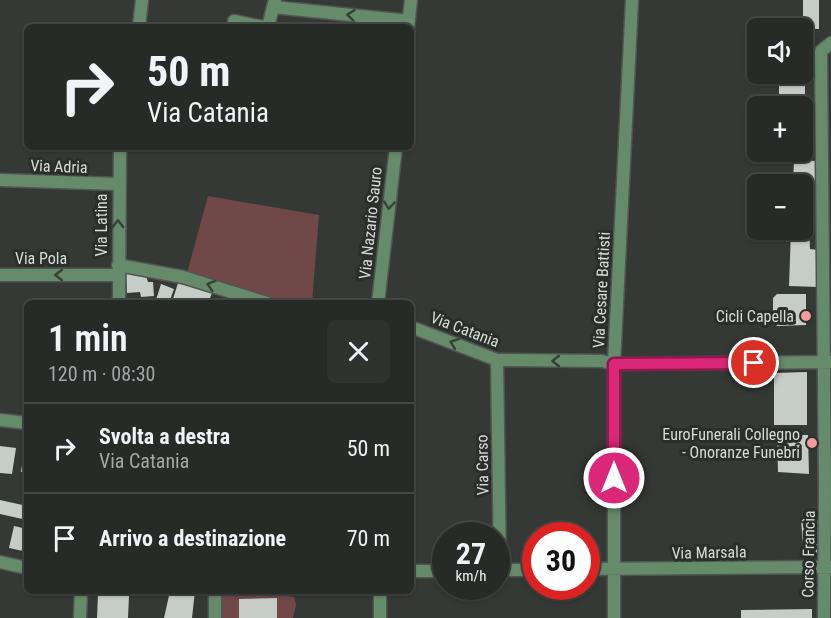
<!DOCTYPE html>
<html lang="it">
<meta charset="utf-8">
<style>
:root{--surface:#272b28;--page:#2f3330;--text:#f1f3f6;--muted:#a4a7a8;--line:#434745}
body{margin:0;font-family:"Roboto Condensed",sans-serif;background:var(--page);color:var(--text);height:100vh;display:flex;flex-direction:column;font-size:22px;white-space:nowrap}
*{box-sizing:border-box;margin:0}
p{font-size:20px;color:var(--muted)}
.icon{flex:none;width:33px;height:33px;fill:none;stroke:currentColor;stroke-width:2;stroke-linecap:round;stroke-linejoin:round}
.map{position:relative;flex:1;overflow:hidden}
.details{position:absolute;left:24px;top:300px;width:390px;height:294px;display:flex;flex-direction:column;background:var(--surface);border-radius:9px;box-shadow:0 2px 4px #0004,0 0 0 2px var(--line)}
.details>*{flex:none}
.guide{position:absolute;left:24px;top:24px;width:390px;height:126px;border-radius:9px;box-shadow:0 2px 4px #0004,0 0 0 2px var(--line);background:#272b28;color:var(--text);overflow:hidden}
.tools{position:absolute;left:747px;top:18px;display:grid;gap:12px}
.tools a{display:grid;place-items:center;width:66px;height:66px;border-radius:9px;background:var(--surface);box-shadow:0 2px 4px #0004,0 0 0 2px var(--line);font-size:30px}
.speed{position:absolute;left:432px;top:522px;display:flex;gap:12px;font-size:30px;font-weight:700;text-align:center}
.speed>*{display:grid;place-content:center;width:78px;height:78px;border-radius:50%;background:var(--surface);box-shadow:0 2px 4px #0004,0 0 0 2px var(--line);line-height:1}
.speed small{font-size:15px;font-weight:400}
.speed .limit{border:9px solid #d22;background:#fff;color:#111}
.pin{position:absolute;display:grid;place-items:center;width:51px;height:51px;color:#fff;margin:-26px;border:3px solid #fff;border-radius:50%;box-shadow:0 2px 6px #0007}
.me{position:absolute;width:66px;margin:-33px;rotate:0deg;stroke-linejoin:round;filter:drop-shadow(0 0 4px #0008)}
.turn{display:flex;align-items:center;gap:21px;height:126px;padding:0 24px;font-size:27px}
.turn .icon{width:78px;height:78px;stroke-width:2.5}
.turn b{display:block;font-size:42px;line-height:51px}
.round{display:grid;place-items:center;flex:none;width:63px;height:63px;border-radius:9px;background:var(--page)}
.head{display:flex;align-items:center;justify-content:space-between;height:102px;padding:0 24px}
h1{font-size:36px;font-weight:600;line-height:45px}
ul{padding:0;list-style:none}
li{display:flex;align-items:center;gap:18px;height:90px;padding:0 24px;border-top:2px solid var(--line)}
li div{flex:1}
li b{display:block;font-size:22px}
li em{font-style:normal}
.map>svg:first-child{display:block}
.green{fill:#6f4847}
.building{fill:#c6ccc7}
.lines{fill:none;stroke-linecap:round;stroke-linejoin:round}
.minor-casing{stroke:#525652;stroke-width:15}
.minor{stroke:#658b6a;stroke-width:12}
.oneway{stroke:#364138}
.route-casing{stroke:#8e194d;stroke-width:15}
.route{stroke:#db2777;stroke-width:10}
.poi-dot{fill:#f59b9a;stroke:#2a2f2b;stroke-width:2}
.labels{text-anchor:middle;stroke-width:6;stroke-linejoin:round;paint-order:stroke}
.street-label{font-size:16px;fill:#d8dbd8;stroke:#2a2f2b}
.poi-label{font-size:16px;fill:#d8dbd8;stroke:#2a2f2b;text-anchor:end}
</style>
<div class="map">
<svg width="831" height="618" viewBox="0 0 831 618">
<rect width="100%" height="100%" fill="#343935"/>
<path class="green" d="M 208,196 L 319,215 L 312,303 L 288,303 L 187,273 Z
M 220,591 L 283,591 L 283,595 L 294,597 L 296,605 L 293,618 L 277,618 L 276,598 L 239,599 L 239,618 L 220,618 Z"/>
<path class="building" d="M 803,0 L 819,0 L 819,29 L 803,29 Z
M 779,74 L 805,74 L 805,98 L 779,98 Z
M 802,115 L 816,115 L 815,148 L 802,148 Z
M 794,160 L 817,161 L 817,200 L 808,200 L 810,249 L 818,250 L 818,287 L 789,286 L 791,230 L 802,230 L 802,184 L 793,184 Z
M 145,273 L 148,282 L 153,282 L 154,296 L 141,297 L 140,292 L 127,293 L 126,274 Z
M 178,283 L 212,293 L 208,303 L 172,302 Z
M 161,284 L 174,289 L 169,303 L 155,303 Z
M 777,294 L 806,294 L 806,325 L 777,326 L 773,321 L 773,298 Z
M 807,372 L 807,425 L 774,425 L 774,373 Z
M 777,435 L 808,435 L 809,474 L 778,472 Z
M 26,438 L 27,438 L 27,473 L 21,472 Z
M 0,446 L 16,448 L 12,474 L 0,473 Z
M 0,500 L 27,506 L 27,520 L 0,514 Z
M 801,520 L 819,520 L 823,551 L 817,556 L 804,556 Z
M 14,526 L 27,529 L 23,551 L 9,548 Z
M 170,591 L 195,591 L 192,618 L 164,618 Z
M 98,594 L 129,596 L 128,618 L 97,618 Z
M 277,598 L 277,618 L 239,618 L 239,599 Z
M 812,609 L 812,618 L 741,618 L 741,610 Z"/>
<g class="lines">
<defs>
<path id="minor" d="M 275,0 L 273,7 L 409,21
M 234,21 L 263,27
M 139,27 L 142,0
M 268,27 L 273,7
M 408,27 L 411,0
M 0,180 L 118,184
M 118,265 L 183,277 L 267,303
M 0,275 L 118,275
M 119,303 L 120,147
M 378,303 L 396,147
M 411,327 L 497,360 L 602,361 L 614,364 L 830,362
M 497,360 L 500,570
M 0,420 L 27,423
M 0,562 L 27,568
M 586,569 L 831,567
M 496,570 L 536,570
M 411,571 L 446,571
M 215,591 L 215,618
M 380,591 L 380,618
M 80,618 L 81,591
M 614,618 L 614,364 L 632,0
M 824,618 L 825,491 L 821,51 L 831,43"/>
</defs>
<use href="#minor" class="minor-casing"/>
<use href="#minor" class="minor"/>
</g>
<defs><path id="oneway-chevron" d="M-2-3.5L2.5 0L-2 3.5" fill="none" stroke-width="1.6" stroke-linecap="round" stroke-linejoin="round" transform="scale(1.5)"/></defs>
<g class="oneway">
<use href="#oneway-chevron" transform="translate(351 15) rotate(-174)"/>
<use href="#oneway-chevron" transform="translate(389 205) rotate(96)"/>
<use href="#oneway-chevron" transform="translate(118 224) rotate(-90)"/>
<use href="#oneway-chevron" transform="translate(59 275) rotate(-180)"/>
<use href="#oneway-chevron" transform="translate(211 285) rotate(-162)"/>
<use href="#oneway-chevron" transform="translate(454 343) rotate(-159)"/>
<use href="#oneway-chevron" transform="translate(556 361) rotate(-180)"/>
</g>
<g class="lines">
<defs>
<path id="route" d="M 614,478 L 614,364 L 754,363"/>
</defs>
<use href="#route" class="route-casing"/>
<use href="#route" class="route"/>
</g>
<g class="poi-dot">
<circle cx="806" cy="316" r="6"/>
<circle cx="812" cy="443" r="6"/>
</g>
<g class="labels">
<g class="street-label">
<text transform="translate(59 166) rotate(2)" y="6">Via Adria</text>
<text transform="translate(370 223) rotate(-84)" y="6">Via Nazario Sauro</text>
<text transform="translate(101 225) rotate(-90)" y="6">Via Latina</text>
<text x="41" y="264">Via Pola</text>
<text transform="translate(601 290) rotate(-87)" y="6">Via Cesare Battisti</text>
<text transform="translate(465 329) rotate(21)" y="6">Via Catania</text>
<text transform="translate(482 465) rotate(-91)" y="6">Via Carso</text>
<text transform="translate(709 552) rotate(-1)" y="6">Via Marsala</text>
<text transform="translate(808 554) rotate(-89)" y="6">Corso Francia</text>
</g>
<g class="poi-label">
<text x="794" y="322">Cicli Capella</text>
<text x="800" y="440">EuroFunerali Collegno<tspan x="800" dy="18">- Onoranze Funebri</tspan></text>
</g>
</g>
</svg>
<div class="tools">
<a><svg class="icon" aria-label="sound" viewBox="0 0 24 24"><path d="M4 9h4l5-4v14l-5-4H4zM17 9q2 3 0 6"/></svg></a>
<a>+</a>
<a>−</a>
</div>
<div class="speed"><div>27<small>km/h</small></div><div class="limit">30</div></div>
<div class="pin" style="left:754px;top:363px;background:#d93025"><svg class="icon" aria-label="arrive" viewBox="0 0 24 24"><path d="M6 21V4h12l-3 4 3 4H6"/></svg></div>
<svg class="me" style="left:614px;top:478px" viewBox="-20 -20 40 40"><circle r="17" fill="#db2777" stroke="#fff" stroke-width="3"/><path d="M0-11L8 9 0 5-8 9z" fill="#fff"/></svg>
<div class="guide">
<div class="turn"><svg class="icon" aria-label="right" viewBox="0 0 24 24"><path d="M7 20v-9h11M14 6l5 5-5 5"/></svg><div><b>50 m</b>Via Catania</div></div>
</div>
<section class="details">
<div class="head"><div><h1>1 min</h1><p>120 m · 08:30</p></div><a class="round"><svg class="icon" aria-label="close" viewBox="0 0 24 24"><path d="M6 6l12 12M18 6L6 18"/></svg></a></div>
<ul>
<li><svg class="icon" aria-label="right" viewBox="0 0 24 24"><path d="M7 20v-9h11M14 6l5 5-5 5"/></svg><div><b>Svolta a destra</b><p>Via Catania</p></div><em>50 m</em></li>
<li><svg class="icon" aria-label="arrive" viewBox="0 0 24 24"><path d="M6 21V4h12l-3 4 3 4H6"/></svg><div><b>Arrivo a destinazione</b></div><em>70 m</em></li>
</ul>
</section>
</div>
